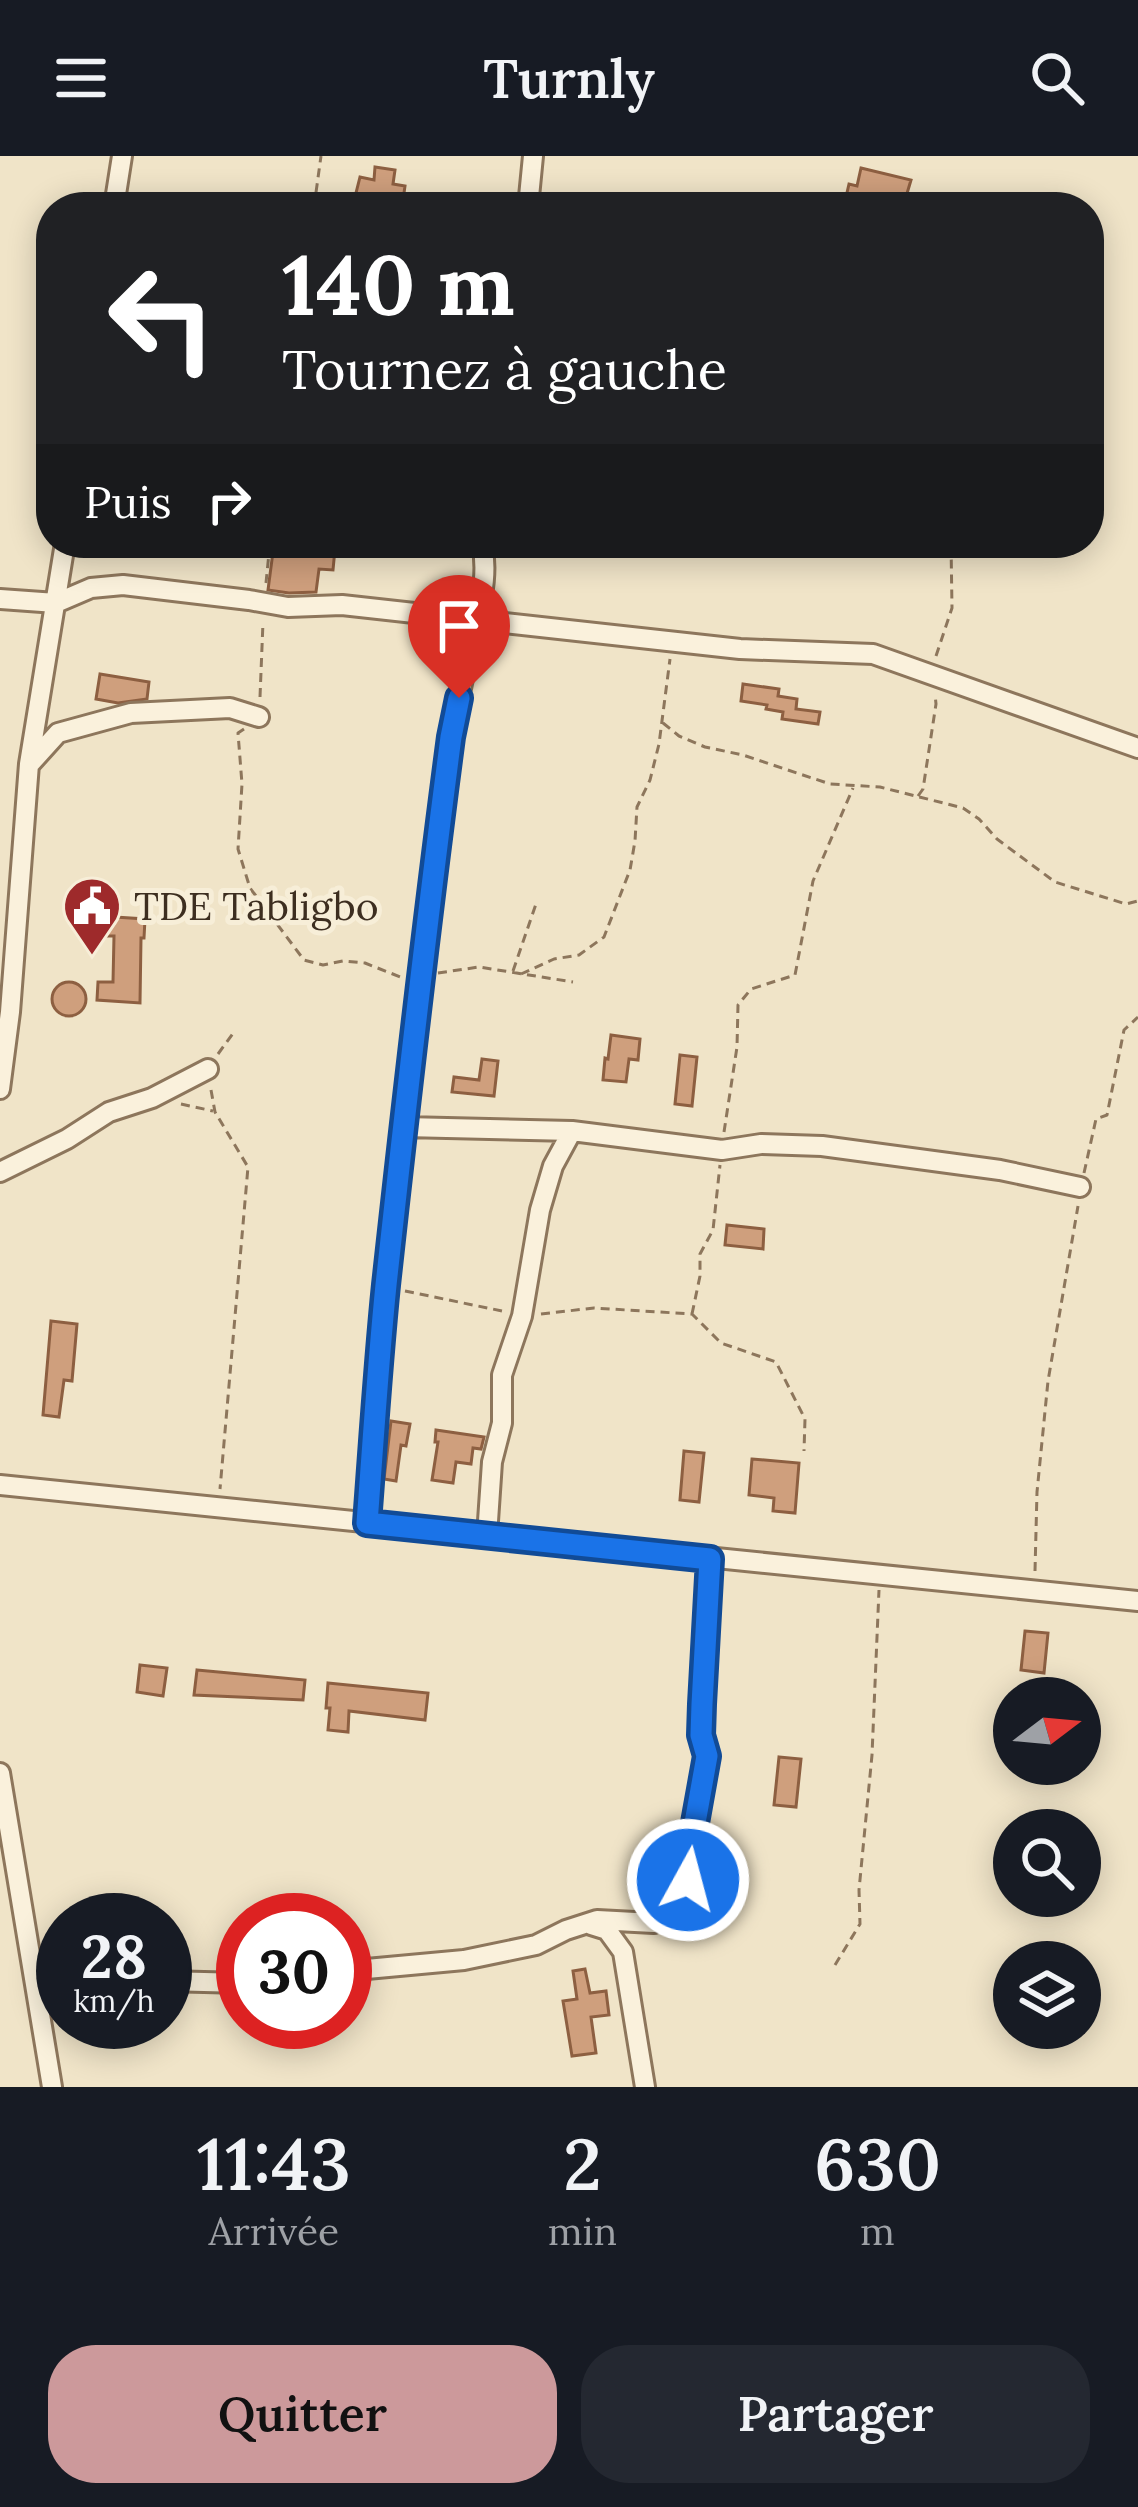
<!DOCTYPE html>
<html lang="fr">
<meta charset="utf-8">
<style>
:root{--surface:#171b24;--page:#242831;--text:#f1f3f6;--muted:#9ea1a6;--accent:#cc999b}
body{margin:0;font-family:Lora,serif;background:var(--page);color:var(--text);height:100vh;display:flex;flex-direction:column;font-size:45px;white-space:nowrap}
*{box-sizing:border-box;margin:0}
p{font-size:39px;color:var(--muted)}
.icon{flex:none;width:66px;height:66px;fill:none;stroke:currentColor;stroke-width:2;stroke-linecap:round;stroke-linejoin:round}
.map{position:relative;height:1931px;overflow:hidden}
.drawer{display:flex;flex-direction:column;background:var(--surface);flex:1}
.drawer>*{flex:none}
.top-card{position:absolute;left:36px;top:36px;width:1068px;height:366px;border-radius:48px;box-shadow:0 6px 30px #0003;background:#202124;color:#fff;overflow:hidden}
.needle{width:78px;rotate:74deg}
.fabs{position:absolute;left:993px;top:1521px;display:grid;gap:24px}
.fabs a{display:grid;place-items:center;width:108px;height:108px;border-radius:50%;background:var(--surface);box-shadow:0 6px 30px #0003;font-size:60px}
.speed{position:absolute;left:36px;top:1737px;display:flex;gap:24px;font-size:60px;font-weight:700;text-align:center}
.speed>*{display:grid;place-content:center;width:156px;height:156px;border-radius:50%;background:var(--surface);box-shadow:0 6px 30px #0003;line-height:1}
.speed small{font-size:30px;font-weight:400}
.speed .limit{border:18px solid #d22;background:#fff;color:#111}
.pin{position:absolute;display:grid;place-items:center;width:102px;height:102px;color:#fff;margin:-123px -51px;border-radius:50% 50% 50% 0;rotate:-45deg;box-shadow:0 0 12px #0007}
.pin .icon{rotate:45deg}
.me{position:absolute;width:132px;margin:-66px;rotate:7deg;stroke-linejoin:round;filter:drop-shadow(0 0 9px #0008)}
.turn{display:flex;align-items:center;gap:42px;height:252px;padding:0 48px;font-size:54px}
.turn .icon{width:156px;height:156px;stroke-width:2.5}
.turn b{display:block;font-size:84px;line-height:102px}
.then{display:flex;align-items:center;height:114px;padding:0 48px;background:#0003;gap:24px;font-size:45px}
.eta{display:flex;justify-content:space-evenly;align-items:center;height:204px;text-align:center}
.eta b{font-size:72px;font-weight:600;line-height:84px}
.action{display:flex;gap:24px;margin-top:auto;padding:24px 48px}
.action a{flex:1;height:138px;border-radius:48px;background:var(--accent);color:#111;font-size:48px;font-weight:600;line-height:138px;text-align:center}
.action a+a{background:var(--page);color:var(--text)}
header{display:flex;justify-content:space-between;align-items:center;height:156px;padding:0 48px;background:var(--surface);font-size:54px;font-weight:600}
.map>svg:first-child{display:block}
.building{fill:#cf9f7d;stroke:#8d5f41;stroke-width:3}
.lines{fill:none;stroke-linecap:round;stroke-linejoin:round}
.minor-casing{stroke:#8d765c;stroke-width:24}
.path{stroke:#8d765c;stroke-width:3;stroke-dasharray:9 6;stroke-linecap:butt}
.minor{stroke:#faf1dc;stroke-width:18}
.route-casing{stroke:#114b97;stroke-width:30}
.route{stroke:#1a73e8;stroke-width:21}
.labels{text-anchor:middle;stroke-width:10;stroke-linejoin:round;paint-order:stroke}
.poi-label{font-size:39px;fill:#3d2e20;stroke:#f7eed8;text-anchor:start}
</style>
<header><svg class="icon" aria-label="menu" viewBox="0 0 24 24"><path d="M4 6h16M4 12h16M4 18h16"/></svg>Turnly<svg class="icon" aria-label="search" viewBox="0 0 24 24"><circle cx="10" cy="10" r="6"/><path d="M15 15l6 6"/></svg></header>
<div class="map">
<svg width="1138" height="1931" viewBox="0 0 1138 1931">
<rect width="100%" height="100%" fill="#f0e4c8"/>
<path class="building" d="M 375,11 L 395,14 L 393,28 L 405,30 L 402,51 L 358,51 L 358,45 L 354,45 L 360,21 L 374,24 Z
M 861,12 L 911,24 L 903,51 L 846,41 L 849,28 L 857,30 Z
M 274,388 L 335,393 L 333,414 L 319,413 L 316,436 L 289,437 L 268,434 Z
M 100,518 L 149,526 L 147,543 L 118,547 L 96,543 Z
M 743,528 L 779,533 L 778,540 L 797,543 L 796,553 L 820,556 L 818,568 L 782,563 L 783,556 L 766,553 L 767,549 L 741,545 Z
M 99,760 L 145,763 L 144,782 L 141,782 L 140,847 L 97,844 L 98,826 L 113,826 L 114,780 L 98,780 Z
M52 843a17 17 0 1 1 34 0a17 17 0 1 1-34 0Z
M 611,879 L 640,883 L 638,904 L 629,903 L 626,926 L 603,924 L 605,902 L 608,903 Z
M 680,899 L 697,901 L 692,950 L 675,948 Z
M 482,903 L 498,905 L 494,940 L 452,936 L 454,921 L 479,924 Z
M 727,1069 L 764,1073 L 763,1093 L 725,1089 Z
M 51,1165 L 77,1168 L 72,1225 L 64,1224 L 59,1261 L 43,1259 Z
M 391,1265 L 410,1268 L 406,1290 L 401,1289 L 396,1325 L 384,1323 Z
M 436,1274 L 484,1281 L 481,1293 L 473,1292 L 471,1308 L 456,1306 L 453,1327 L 432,1324 L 438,1286 L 435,1286 Z
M 684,1295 L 704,1297 L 699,1346 L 680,1344 Z
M 752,1303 L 799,1307 L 795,1357 L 773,1355 L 774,1342 L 749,1339 Z
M 1025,1475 L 1048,1477 L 1044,1517 L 1021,1514 Z
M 140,1509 L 167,1512 L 163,1540 L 137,1536 Z
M 197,1514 L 305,1524 L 303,1544 L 194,1539 Z
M 328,1527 L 428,1537 L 425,1564 L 349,1555 L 348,1576 L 328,1574 L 330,1552 L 326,1552 Z
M 779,1601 L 801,1603 L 796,1651 L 774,1649 Z
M 585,1813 L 590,1837 L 606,1835 L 609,1859 L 591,1861 L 596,1897 L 572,1900 L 563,1845 L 577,1843 L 573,1815 Z"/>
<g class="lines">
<defs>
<path id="minor" d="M 114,51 L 122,0
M 528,51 L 533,0
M 0,443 L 56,447 L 91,432 L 123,429 L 249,444 L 288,451 L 342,449 L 740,493 L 873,498 L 1138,592
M 30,608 L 58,577 L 131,557 L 230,552 L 259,561
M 0,933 L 10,856 L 29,608 L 65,387
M 405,971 L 572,975 L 722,994 L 761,988 L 822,990 L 1000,1014 L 1080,1031
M 0,1016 L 67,983 L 109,956 L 152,942 L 208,913
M 0,1329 L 1138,1445
M 367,1367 L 386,1131 L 405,971 L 419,822 L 451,581 L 475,464 C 484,441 487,411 482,387
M 487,1380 L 492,1306 L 502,1267 L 502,1219 L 522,1160 L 540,1054 L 553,1010 L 572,975
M 0,1617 L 52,1931
M 591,1769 L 607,1774 L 623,1796 L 645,1931
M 345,1815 L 464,1804 L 536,1789 L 566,1774 L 597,1764 L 654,1767 L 672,1758 L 688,1723 L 693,1678 L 707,1600 L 701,1579 L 702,1548 L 710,1403
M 34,1819 L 63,1821
M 165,1825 L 243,1827"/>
</defs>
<use href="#minor" class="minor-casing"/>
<path class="path" d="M 314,51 L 321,0
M 266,427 L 270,387
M 936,500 L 952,452 L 951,387
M 260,541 L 263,466
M 663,567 L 679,580 L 705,591 L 743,599 L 830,628 L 880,631 L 963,652 L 979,663 L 997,683 L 1055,726 L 1126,748 L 1138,745
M 244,573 L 238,577 L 242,628 L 238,693 L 250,732 L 304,804 L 323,809 L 343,805 L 365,807 L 403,822
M 918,640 L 923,633 L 936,548 L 935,538
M 513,815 L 537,745
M 438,817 L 479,811 L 573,826
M 521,818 L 554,803 L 579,799 L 604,781 L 630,714 L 635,685 L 637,651 L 650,624 L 659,588 L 670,503
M 218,898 L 234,876
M 211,934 L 215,956 L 248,1011 L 220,1333
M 181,948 L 213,955
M 724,976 L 737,891 L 738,849 L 751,833 L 795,819 L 813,725 L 853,632
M 1084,1017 L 1096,963 L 1107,959 L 1124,874 L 1138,861
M 405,1135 L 507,1156
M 541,1158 L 594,1152 L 692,1158 L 721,1187 L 776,1206 L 805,1263 L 804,1295
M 692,1158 L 700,1120 L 700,1098 L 713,1074 L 720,1009
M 1035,1415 L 1037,1336 L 1048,1225 L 1078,1050
M 835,1809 L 860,1768 L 859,1734 L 872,1599 L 879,1434"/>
<use href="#minor" class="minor"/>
</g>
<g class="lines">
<defs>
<path id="route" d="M 459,542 L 451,581 C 427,763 406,946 386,1129 C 378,1208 373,1288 367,1367 L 710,1403 L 702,1548 L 701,1579 L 707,1600 L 693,1678 L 688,1724"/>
</defs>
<use href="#route" class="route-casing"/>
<use href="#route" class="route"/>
</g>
<defs>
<symbol id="civic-pin" viewBox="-11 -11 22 30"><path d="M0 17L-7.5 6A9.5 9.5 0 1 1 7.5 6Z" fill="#9e2a2b" stroke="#f7eed8"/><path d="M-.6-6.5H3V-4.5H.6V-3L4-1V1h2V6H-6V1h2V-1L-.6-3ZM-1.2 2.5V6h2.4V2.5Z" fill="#fff"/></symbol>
</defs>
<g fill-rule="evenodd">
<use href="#civic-pin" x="59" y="717" width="66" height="90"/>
</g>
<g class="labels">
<g class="poi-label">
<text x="134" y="764">TDE Tabligbo</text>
</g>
</g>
</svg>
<div class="fabs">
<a><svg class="needle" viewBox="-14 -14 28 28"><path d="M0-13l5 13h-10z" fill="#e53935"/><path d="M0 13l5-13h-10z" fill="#9ea1a6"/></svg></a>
<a><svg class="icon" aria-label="search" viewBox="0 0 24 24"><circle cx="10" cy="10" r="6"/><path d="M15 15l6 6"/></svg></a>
<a><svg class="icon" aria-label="layers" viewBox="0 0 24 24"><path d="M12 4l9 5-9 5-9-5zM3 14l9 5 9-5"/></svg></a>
</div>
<div class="speed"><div>28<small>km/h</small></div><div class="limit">30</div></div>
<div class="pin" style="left:459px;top:542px;background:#d93025"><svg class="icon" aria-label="arrive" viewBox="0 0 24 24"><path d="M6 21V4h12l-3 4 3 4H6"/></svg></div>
<svg class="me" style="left:688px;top:1724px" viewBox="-20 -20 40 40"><circle r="17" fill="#1a73e8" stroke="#fff" stroke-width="3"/><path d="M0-11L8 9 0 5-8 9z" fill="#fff"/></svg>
<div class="top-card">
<div class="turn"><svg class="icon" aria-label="left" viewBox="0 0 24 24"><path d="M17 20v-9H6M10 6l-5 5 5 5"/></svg><div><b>140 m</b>Tournez à gauche</div></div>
<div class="then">Puis<svg class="icon" aria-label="right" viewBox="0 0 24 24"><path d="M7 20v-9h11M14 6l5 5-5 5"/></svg></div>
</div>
</div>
<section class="drawer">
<div class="eta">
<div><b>11:43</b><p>Arrivée</p></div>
<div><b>2</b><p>min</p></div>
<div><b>630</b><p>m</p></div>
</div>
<div class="action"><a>Quitter</a><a>Partager</a></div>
</section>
